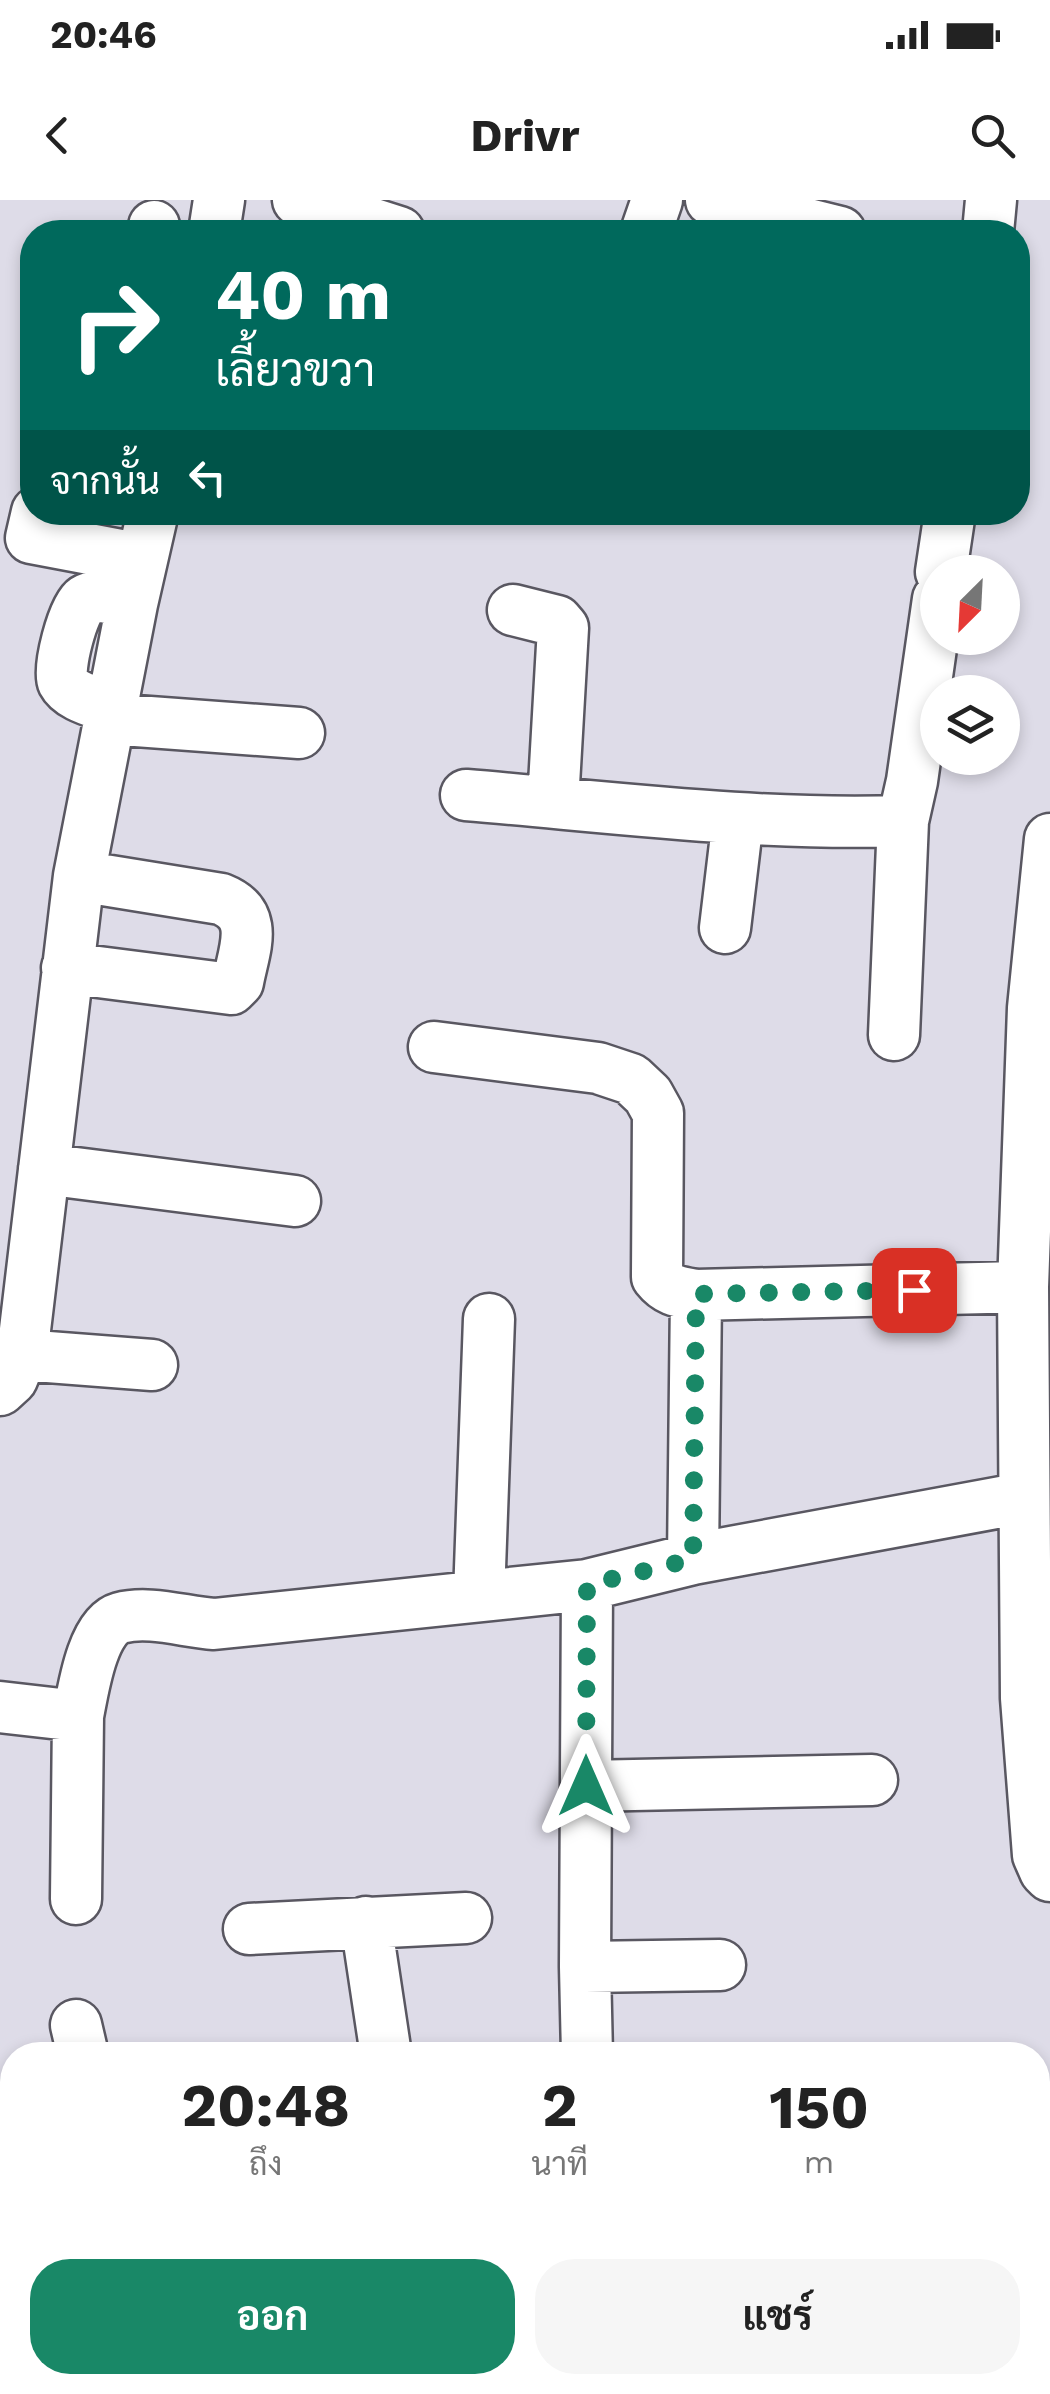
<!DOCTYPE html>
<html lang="th">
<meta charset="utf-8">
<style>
:root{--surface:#fff;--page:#f6f6f6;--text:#222;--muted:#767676;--accent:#198867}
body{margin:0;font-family:"Work Sans",Sarabun,sans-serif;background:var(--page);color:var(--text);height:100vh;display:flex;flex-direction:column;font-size:38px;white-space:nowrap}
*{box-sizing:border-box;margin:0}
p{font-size:32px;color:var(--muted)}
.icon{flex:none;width:55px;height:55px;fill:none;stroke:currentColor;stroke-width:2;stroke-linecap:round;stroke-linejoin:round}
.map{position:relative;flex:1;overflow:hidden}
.sheet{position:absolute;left:0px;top:1842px;width:1050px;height:352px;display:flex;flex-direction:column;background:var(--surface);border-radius:40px 40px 0 0;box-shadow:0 5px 15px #0003}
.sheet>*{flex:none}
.top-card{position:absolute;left:20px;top:20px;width:1010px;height:305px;border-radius:40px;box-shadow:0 5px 15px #0003;background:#00695c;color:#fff;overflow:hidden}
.needle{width:65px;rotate:204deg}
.controls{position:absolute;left:920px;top:355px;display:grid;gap:20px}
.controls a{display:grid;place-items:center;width:100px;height:100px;border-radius:50%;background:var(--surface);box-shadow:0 5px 15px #0003;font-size:50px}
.pin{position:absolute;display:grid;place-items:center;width:85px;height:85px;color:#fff;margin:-42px;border-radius:20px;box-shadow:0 5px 15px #0006}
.me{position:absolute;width:110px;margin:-55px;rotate:0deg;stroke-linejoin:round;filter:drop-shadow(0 0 8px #0008)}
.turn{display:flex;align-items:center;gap:35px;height:210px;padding:0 30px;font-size:45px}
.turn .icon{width:130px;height:130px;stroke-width:2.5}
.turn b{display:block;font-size:70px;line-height:85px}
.then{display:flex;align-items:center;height:95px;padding:0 30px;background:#0003;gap:20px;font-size:38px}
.eta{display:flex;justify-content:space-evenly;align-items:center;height:170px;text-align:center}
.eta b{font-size:60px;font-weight:700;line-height:70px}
.button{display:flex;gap:20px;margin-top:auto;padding:20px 30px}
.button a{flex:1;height:115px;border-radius:40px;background:var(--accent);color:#fff;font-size:40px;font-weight:700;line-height:115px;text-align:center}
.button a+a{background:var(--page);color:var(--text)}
.status{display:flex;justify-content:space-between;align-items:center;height:70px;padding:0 50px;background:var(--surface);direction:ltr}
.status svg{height:28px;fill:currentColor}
header{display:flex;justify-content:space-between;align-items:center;height:130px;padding:0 30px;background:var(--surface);font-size:45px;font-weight:700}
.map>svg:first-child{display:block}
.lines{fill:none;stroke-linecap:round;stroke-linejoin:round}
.minor-casing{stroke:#595761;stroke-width:55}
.minor{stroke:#fff;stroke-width:50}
.route{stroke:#198867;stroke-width:18;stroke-dasharray:0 32.4}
</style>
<div class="status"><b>20:46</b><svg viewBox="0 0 49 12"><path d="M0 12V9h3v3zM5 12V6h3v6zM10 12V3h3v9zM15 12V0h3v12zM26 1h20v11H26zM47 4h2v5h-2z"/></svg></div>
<header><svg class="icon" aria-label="back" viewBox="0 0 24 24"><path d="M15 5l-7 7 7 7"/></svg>Drivr<svg class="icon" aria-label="search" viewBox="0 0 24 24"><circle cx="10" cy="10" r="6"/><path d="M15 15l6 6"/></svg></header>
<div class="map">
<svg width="1050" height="2194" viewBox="0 0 1050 2194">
<rect width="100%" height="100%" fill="#dedce8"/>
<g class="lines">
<defs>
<path id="minor" d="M 298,0 L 399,32
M 711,0 L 840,32
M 153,32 L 154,26
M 214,32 L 219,0
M 646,32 L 657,0
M 988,32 L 991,0
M 37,312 L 31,338 L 142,359
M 941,372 L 950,312
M 513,410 L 557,421 L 563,428 L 553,602
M 111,508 C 96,502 71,497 63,482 C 57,470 73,408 85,400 C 97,392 119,402 132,404
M 109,519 L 299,533
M 466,595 C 611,607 757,626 903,621
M 1050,639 L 1033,808 L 1023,1087 L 1026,1498 L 1038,1655 L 1045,1671 L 1050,1676
M 725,728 L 738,619
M 67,768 L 231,789 L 238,782 C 244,749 261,715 221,699 L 79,676
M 894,835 L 903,621 L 912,581 L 938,399
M 434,847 L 598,868 L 631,879 L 648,895 L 658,913 L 657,1077 C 668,1091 679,1092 696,1095 L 693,1359
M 44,969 L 295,1001
M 696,1095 L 1023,1087
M 22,1155 L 152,1165
M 0,1190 L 12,1179 L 22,1155 L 79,676 L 132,404 L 153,312
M 479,1396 L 489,1119
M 0,1507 L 78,1516 C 83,1491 92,1426 120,1418 C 149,1410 185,1422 214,1424 L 587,1385 L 693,1359 L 1023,1298
M 586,1586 L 872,1580
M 76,1699 L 78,1516
M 366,1722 L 386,1855
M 249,1729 L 466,1718
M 585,1767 L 720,1765
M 76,1825 L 83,1855
M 587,1855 L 585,1767 L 587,1385
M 0,1959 L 12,1958
M 1038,2059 L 1050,2057
M 35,2182 L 37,2194
M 591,2182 L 592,2194
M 862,2182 L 864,2194
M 333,2193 L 428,2182"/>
</defs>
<use href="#minor" class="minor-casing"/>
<use href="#minor" class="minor"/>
</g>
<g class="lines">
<path class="route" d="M 586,1586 L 587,1385 L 693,1359 L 696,1094 L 914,1090"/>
</g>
</svg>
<div class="controls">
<a><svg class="needle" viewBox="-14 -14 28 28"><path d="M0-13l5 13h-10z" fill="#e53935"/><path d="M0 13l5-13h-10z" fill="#767676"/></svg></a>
<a><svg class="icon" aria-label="layers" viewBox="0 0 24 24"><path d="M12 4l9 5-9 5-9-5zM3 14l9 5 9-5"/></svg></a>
</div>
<div class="pin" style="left:914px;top:1090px;background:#d93025"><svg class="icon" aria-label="arrive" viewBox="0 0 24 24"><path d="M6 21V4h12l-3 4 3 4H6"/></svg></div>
<svg class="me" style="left:586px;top:1586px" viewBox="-20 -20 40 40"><path d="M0-17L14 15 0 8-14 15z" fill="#198867" stroke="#fff" stroke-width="4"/></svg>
<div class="top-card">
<div class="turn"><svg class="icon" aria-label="right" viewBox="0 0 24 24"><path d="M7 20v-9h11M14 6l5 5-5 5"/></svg><div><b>40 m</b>เลี้ยวขวา</div></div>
<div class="then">จากนั้น<svg class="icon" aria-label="left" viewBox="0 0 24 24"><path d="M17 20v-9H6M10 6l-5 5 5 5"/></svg></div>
</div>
<section class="sheet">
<div class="eta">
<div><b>20:48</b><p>ถึง</p></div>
<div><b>2</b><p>นาที</p></div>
<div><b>150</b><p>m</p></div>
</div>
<div class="button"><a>ออก</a><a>แชร์</a></div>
</section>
</div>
